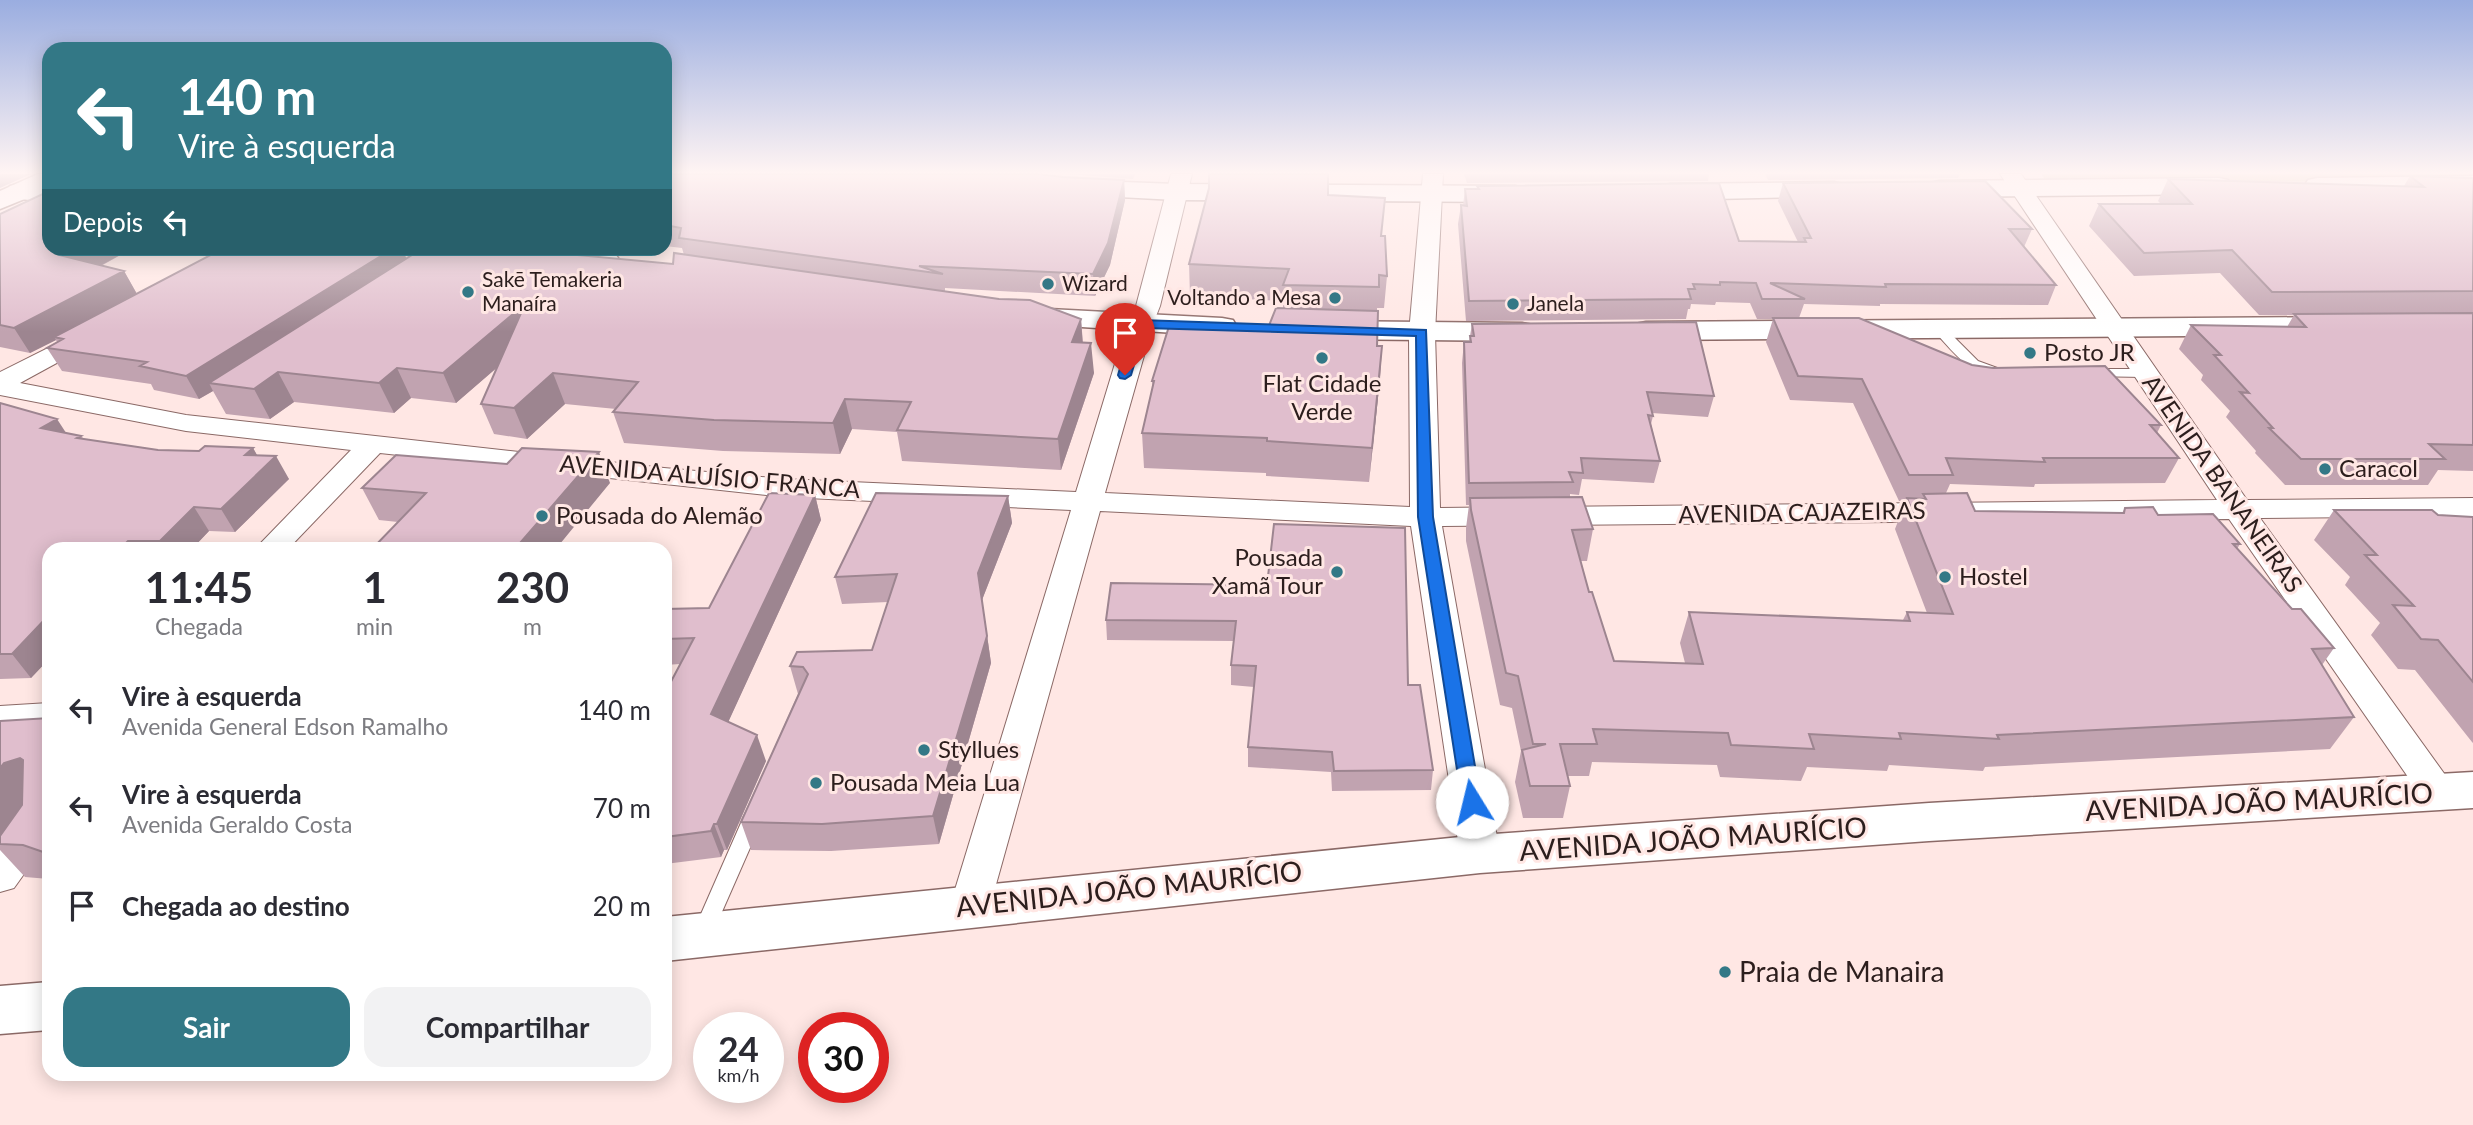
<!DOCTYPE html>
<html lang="pt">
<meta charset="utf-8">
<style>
:root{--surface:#fff;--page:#f2f2f3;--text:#2b2b33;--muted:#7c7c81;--accent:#337886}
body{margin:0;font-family:Lato,sans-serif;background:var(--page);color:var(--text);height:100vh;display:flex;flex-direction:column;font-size:26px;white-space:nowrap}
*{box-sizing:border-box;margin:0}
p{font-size:23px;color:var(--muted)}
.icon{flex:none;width:38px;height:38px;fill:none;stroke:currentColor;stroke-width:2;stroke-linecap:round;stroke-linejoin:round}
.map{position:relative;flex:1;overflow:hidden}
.drawer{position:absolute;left:42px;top:542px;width:630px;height:539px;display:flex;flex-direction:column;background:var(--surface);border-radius:21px;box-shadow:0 4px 18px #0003}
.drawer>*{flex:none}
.hud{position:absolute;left:42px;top:42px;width:630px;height:214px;border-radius:21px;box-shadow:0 4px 18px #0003;background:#337886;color:#fff;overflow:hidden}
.speed{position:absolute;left:693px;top:1012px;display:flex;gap:14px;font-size:35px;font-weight:700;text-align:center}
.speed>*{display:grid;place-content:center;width:91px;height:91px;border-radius:50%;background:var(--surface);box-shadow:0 4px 18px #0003;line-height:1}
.speed small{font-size:18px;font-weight:400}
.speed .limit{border:10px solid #d22;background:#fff;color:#111}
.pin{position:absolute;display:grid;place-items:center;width:60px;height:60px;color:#fff;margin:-72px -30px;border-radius:50% 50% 50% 0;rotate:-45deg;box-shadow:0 0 7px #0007}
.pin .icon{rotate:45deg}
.me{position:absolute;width:77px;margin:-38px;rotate:351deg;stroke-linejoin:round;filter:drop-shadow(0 0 5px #0008)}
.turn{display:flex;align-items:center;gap:24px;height:147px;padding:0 21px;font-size:32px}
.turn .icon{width:91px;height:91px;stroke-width:2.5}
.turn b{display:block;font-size:49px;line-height:60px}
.then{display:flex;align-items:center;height:66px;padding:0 21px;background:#0003;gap:14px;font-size:26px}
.eta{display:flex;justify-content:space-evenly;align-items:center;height:119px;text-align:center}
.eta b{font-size:42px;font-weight:700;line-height:49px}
.cta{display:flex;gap:14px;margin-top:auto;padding:14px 21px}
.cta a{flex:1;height:80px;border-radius:21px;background:var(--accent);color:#fff;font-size:28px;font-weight:700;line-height:80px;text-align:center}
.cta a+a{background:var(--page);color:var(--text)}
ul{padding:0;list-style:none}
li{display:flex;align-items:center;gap:21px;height:98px;padding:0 21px}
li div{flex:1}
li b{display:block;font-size:26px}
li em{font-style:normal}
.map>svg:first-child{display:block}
.green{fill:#c8bc96}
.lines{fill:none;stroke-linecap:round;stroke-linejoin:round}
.lane-casing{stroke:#8b6966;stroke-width:2}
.street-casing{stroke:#8b6966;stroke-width:2}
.secondary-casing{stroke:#8b6966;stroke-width:3}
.primary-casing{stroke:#8b6966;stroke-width:3}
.lane{fill:#fff;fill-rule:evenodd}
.street{fill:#fff;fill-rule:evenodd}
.secondary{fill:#fff;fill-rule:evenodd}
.primary{fill:#fff;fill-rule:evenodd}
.wall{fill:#c1a3b0}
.shaded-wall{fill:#9d8590}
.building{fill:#e0becd;stroke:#9d8590;stroke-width:2}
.route{fill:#1a73e8;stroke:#114b97;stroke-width:2}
.poi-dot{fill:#337886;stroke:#ffe7e4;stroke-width:2.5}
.labels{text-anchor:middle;stroke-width:6;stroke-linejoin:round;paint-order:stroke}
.far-poi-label{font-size:21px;fill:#2c1e1d;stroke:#ffe7e4;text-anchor:start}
.poi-label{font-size:24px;fill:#2c1e1d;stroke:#ffe7e4;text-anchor:start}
.street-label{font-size:24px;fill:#2c1e1d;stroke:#ffe7e4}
.near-street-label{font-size:28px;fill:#2c1e1d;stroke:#ffe7e4}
.near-poi-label{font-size:28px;fill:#2c1e1d;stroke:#ffe7e4;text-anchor:start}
</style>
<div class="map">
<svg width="2473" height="1125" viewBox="0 0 2473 1125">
<rect width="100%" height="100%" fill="#ffe7e4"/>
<path class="green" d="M 2041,174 L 2473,174 L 2473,182 L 2046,181 Z"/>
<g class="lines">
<defs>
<path id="lane" d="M 1939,325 L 1943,326 L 1978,361 L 2000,369 L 2000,375 C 1972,379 1951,349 1935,332 L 1935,326 Z
M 2091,369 L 2144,369 L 2151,373 L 2144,377 L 2086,376 L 2084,373 Z
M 754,808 L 761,811 L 764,816 L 714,930 L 711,936 L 704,939 L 697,936 L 694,930 L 744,816 L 747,811 Z"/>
<path id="street" d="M 1171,174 L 1192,174 L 1160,306 L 1153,324 L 1105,493 L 1410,507 L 1409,333 L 1423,174 L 1443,174 L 1435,333 L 1440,508 L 2217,500 L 2000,174 L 2021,174 L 2247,500 L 2473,498 L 2473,516 L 2260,518 L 2456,790 L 2450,800 L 2437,804 L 2424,800 L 2229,519 L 1442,526 L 1500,854 L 1494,865 L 1480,870 L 1466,865 L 1460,854 L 1411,526 L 1100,511 L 990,906 L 984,918 L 970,923 L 956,918 L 950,906 L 1071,510 L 784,497 L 380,453 L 287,550 L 254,550 L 351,450 L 186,431 L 0,395 L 0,372 L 88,328 L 97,331 L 101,336 L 97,341 L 20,383 L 186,415 L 664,468 L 784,479 L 1076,492 L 1127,324 L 1136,306 Z
M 49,703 L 49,729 L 0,732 L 0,706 Z
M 49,794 L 49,839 L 14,888 L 0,892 L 0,846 L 35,798 Z"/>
<path id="secondary" d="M 2473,176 L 2473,192 L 2317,194 L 2308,192 L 2304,186 L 2308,180 L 2317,178 Z
M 2219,178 L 2228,180 L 2232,186 L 2228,192 L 2219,194 L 1939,197 L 1930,195 L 1926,189 L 1930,183 L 1939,181 Z
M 1071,180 L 1176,184 L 1515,186 L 1524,188 L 1528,194 L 1524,200 L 1515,202 L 1176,200 L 1062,194 L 1058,188 L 1062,182 Z
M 1834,182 L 1843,184 L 1847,190 L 1843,196 L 1670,200 L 1661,198 L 1657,192 L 1661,186 L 1670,184 Z
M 19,184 L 49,186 L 49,202 L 10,198 L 6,192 L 10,186 Z
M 508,248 L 580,248 L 616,255 L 620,261 L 616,267 L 606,270 L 522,256 L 512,254 Z
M 1030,308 L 1222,318 L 1233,320 L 1237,327 L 1233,334 L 1222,336 L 1019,323 L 1015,317 L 1019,311 Z
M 2338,317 L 2349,320 L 2353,326 L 2349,332 L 2338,335 L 1646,340 L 1635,338 L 1631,331 L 1635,324 L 1646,322 Z
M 1324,321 L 1522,323 L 1533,325 L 1537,332 L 1533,339 L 1522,341 L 1324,339 L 1313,337 L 1309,330 L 1313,323 Z
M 2473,772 L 2473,808 L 1929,841 L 1480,873 L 665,961 L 665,917 L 1480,835 L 1929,803 Z
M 49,982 L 49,1030 L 0,1034 L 0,986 Z"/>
<path id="primary" d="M 38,174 L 49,174 L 49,189 L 0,209 L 0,191 Z"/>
</defs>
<use href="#lane" class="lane-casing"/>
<use href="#street" class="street-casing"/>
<use href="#secondary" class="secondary-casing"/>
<use href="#primary" class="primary-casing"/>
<use href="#lane" class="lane"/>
<use href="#street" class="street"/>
<use href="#secondary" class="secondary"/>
<use href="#primary" class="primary"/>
</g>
<path class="wall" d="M 665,174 L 1063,177 L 1124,180 L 1125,200 L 1110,265 L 1095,296 L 945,288 L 945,291 L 1081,319 L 1083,343 L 1094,373 L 1061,470 L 902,461 L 897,432 L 852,429 L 840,454 L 723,451 L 624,443 L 613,412 L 616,409 L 565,404 L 527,439 L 494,434 L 481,404 L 497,367 L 456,403 L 411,398 L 394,413 L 294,402 L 270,419 L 226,414 L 213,391 L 199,399 L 154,390 L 151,384 L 62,371 L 47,348 L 57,342 L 56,340 L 30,353 L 0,347 L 0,214 L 133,248 L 101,266 L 124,271 L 137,294 L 402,248 L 406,259 L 673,264 L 684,255 L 682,248 L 665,246 Z
M 1068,174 L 1135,174 L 1133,179 Z
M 1464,174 L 1709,174 L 1708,181 L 1467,183 Z
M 1765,174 L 1960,174 L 1958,178 L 1768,180 Z
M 2410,176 L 2473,178 L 2473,471 L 2438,470 L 2428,485 L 2285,485 L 2255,453 L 2256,451 L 2226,417 L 2230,411 L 2201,380 L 2203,375 L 2179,349 L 2191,325 L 2287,327 L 2294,315 L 2259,315 L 2220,273 L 2134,276 L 2089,226 L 2099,204 L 2161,204 L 2158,201 L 2168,179 L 2404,186 Z
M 1783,183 L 2032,229 L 2024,247 L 2056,285 L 2048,305 L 1880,304 L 1880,306 L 1804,304 L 1799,318 L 1972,365 L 2161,425 L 2157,433 L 2179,458 L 2165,483 L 2035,484 L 2034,487 L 1950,484 L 1946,493 L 1975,511 L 2122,513 L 2125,508 L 2158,515 L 2240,544 L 2237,549 L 2292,609 L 2334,648 L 2322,665 L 2354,717 L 2330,749 L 1985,767 L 1983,771 L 1889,765 L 1887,771 L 1807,767 L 1801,781 L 1720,777 L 1717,765 L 1592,762 L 1589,776 L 1568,776 L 1570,786 L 1563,818 L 1523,818 L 1515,782 L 1521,751 L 1512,708 L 1500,705 L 1466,541 L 1466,528 L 1469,505 L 1466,505 L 1462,363 L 1464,342 L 1469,342 L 1472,324 L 1714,396 L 1708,417 L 1652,413 L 1653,416 L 1651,424 L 1660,461 L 1654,483 L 1582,479 L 1579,495 L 1570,494 L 1570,497 L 1593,529 L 1587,561 L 1581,561 L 1589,592 L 1614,661 L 1685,663 L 1680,643 L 1689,612 L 1903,620 L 1907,612 L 1927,613 L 1895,529 L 1906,501 L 1899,501 L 1853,403 L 1790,400 L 1766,342 L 1773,319 L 1757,319 L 1750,303 L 1716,302 L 1715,305 L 1691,304 L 1690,309 L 1688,309 L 1686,319 L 1466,321 L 1458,224 L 1461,205 L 1463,206 L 1465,189 L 1477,189 L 1477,186 L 1739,241 L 1798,242 L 1778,201 Z
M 1328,195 L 1382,236 L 1387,276 L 1384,308 L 1377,308 L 1377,346 L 1380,379 L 1369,482 L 1266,476 L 1266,473 L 1144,468 L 1142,433 L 1153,389 L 1152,381 L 1268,328 L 1283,308 L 1283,301 L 1190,296 L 1189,264 Z
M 0,403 L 66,433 L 81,436 L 84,439 L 158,450 L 199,451 L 253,448 L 257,455 L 289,479 L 235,532 L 209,531 L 191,550 L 49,550 L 49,659 L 31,678 L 0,679 Z
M 610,483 L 398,522 L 379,520 L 362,488 Z
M 815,495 L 821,520 L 728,722 L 766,761 L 727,850 L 724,850 L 721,857 L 665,864 L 665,693 L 680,664 L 665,665 L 665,609 L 709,608 Z
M 1008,496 L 1012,523 L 982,600 L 991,663 L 939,844 L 831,851 L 751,850 L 741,822 L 798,694 L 790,666 L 872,650 L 888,602 L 842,604 L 835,577 Z
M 2334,510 L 2473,517 L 2473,743 L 2472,742 L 2415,670 L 2398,669 L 2371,635 L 2380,623 L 2345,585 L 2350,577 L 2314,540 Z
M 1267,585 L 1408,685 L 1433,770 L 1431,790 L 1332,791 L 1331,772 L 1248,767 L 1248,747 L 1254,687 L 1231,685 L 1231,665 L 1234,641 L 1107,640 L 1106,620 Z
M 49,718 L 49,879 L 25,877 L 0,850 L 0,721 Z"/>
<path class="shaded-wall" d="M 0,174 L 31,174 L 0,188 Z
M 1124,180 L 1125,200 L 1110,265 L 1095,296 L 1093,274 Z
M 73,248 L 133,248 L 74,280 L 59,255 Z
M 385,248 L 402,248 L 410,267 L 209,383 L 213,391 L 199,399 L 186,376 Z
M 124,271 L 138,296 L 54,337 L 56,340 L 30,353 L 14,328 Z
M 525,304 L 536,334 L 456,403 L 443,373 Z
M 1081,319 L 1083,349 L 1072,342 Z
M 1091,343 L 1094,373 L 1061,470 L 1058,439 Z
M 1382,346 L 1380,379 L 1369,482 L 1372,448 Z
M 397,368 L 411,398 L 394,413 L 379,383 Z
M 278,372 L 294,402 L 270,419 L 254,389 Z
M 553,373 L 565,404 L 527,439 L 514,408 Z
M 845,399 L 852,429 L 840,454 L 833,423 Z
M 57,419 L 72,442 L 41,428 Z
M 253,448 L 264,468 L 276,456 L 289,479 L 235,532 L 221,509 L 245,455 Z
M 599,452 L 610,483 L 555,550 L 514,550 Z
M 815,495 L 821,520 L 720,740 L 711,714 Z
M 1008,496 L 1012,523 L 982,600 L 991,663 L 939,844 L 933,816 L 978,573 Z
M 194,507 L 209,531 L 191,550 L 165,550 L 160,541 Z
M 128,541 L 133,550 L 119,550 Z
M 49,615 L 49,659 L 31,678 L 12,654 Z
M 757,735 L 766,761 L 727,850 L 717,824 Z
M 20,758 L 48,791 L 0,842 L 0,768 L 4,763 Z
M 714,824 L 724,850 L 721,857 L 711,831 Z"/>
<path class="building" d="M 665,174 L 1038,174 L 1063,177 L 1124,180 L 1108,243 L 1093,274 L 919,266 L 943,274 L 679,238 L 681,228 L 665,225 Z
M 1209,174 L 1328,174 L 1328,195 L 1385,198 L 1381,236 L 1385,236 L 1387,276 L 1379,275 L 1379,287 L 1283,285 L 1289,269 L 1189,264 L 1209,188 Z
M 2410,176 L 2473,178 L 2473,291 L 2272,292 L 2232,250 L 2144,253 L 2099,204 L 2192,204 L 2168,179 L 2424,187 Z
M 1985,181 L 2032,229 L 2009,229 L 2056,285 L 1885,284 L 1886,287 L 1770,283 L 1805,299 L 1762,299 L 1756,283 L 1720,282 L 1720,285 L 1693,284 L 1695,289 L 1688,289 L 1691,299 L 1469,301 L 1461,205 L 1467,206 L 1465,189 L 1479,189 L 1477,186 L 1719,183 L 1739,241 L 1806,242 L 1804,238 L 1811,238 L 1783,183 Z
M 49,191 L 49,248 L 73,248 L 59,255 L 124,271 L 14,328 L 0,325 L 0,214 Z
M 224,248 L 394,248 L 186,376 L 140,366 L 147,362 L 47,348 L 63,339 L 54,337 Z
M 423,248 L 503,248 L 673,264 L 674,253 L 999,299 L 1030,300 L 1081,319 L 1072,342 L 1091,343 L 1058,439 L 897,430 L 911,402 L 845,399 L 833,423 L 714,420 L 613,412 L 638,382 L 553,373 L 514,408 L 481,404 L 525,304 L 443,373 L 397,368 L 379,383 L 278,372 L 254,389 L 209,383 Z
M 1276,308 L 1378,311 L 1377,346 L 1382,346 L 1372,448 L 1267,441 L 1267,438 L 1142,433 L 1154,381 L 1152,381 L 1170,323 L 1268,328 Z
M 2473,313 L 2473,445 L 2429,444 L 2445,459 L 2301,459 L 2269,428 L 2273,428 L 2240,392 L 2249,393 L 2214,355 L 2221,355 L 2191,325 L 2306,327 L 2294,314 Z
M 1773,318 L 1859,318 L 1972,365 L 1993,368 L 2105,366 L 2161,425 L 2150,425 L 2179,458 L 2043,458 L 2045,462 L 1946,458 L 1953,475 L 1909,475 L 1862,379 L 1798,376 Z
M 1696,322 L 1714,396 L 1647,392 L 1653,416 L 1648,415 L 1660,461 L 1581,458 L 1583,473 L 1569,472 L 1573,482 L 1469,483 L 1464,342 L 1471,342 L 1470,336 L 1474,336 L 1472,324 Z
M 0,403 L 57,419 L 41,428 L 81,436 L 77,438 L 158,450 L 199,451 L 205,446 L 253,448 L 245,455 L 276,456 L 221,509 L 194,507 L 160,541 L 128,541 L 119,550 L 49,550 L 49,615 L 12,654 L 0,654 Z
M 522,448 L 599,452 L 514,550 L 371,550 L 426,493 L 362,488 L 396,455 L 507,464 Z
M 769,493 L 815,495 L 711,714 L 757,735 L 717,824 L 714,824 L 711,831 L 665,837 L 665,810 L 667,806 L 665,806 L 665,693 L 694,638 L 665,639 L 665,609 L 709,608 Z
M 876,493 L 1008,496 L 978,573 L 987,636 L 933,816 L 822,824 L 741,822 L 808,674 L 803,667 L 790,666 L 797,652 L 872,650 L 897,574 L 835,577 Z
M 1967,493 L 1975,511 L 2124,513 L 2125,508 L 2153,507 L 2158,515 L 2213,514 L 2240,544 L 2233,544 L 2292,609 L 2301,609 L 2334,648 L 2312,649 L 2354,717 L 1997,735 L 1999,739 L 1899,733 L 1901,739 L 1809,734 L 1814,749 L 1731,745 L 1728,733 L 1593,729 L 1597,744 L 1560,744 L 1570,786 L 1530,786 L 1522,750 L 1546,744 L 1533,744 L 1518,676 L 1506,673 L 1471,510 L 1470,498 L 1582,497 L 1593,529 L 1572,530 L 1589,592 L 1592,592 L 1614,661 L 1703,664 L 1689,612 L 1910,621 L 1907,612 L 1953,614 L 1907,498 L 1926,499 L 1923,494 Z
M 2334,510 L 2432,510 L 2438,515 L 2473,517 L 2473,682 L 2438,640 L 2421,639 L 2393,605 L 2414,606 L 2365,555 L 2377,555 Z
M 1274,524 L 1405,528 L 1408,685 L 1420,685 L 1433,770 L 1334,771 L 1332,752 L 1248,747 L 1256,666 L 1231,665 L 1236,621 L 1106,620 L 1111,583 L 1267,585 Z
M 49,718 L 49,854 L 23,845 L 0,844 L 0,836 L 22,805 L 23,760 L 20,758 L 4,763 L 0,768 L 0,721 Z"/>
<linearGradient id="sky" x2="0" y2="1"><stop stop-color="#9aade0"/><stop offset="0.52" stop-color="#fff4f3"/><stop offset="1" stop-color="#fff4f3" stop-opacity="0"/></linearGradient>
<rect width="2473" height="332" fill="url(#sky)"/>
<path class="route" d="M 1140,320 L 1426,330 L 1433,517 L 1481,802 L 1479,807 L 1472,809 L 1465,807 L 1462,802 L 1418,517 L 1416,336 L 1145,328 L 1131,375 L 1125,379 L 1120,378 L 1118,375 L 1133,324 Z"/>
<g class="poi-dot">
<circle cx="1048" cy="284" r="7"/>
<circle cx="468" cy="292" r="7"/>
<circle cx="1335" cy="298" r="7"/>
<circle cx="1513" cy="304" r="7"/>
<circle cx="2030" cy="353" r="7"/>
<circle cx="1322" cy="358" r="7"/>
<circle cx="2325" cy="469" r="7"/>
<circle cx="542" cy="516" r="7"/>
<circle cx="1337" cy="572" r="7"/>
<circle cx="1945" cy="577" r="7"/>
<circle cx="924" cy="750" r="7"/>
<circle cx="816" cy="783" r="7"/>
<circle cx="1725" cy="972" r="7"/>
</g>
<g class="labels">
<g class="far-poi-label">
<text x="482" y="287">Sakē Temakeria<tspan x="482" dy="24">Manaíra</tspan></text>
<text x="1062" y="291">Wizard</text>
<text x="1321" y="305" text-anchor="end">Voltando a Mesa</text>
<text x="1527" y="311">Janela</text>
</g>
<g class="poi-label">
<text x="2044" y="361">Posto JR</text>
<text x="1322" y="392" text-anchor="middle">Flat Cidade<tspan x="1322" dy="28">Verde</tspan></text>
<text x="2339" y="477">Caracol</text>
<text x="556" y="524">Pousada do Alemão</text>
<text x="1323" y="566" text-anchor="end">Pousada<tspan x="1323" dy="28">Xamã Tour</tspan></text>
<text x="1959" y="585">Hostel</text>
<text x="938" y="758">Styllues</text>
<text x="830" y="791">Pousada Meia Lua</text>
</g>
<g class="street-label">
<text transform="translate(710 477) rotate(5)" y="8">AVENIDA ALUÍSIO FRANCA</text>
<text transform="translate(2222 484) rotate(55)" y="8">AVENIDA BANANEIRAS</text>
<text transform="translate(1802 513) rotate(-1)" y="8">AVENIDA CAJAZEIRAS</text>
</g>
<g class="near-street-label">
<text transform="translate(2259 802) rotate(-3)" y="10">AVENIDA JOÃO MAURÍCIO</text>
<text transform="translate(1693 839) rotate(-4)" y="10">AVENIDA JOÃO MAURÍCIO</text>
<text transform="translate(1129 889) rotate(-6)" y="10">AVENIDA JOÃO MAURÍCIO</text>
</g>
<g class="near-poi-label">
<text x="1739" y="982">Praia de Manaira</text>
</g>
</g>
</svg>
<div class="speed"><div>24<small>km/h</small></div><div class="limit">30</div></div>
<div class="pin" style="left:1125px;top:375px;background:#d93025"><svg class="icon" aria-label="arrive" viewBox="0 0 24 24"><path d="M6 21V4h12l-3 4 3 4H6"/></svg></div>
<svg class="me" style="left:1472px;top:802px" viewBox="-20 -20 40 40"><circle r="19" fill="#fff"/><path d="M0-13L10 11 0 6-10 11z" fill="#1a73e8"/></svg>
<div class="hud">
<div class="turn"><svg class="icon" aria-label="left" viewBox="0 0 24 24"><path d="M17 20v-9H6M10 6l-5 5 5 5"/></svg><div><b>140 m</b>Vire à esquerda</div></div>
<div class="then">Depois<svg class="icon" aria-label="left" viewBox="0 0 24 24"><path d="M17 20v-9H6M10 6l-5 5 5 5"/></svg></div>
</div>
<section class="drawer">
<div class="eta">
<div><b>11:45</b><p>Chegada</p></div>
<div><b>1</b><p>min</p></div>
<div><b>230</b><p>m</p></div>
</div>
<ul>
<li><svg class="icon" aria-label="left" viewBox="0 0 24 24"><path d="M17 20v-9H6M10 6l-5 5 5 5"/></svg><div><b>Vire à esquerda</b><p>Avenida General Edson Ramalho</p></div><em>140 m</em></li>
<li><svg class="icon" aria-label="left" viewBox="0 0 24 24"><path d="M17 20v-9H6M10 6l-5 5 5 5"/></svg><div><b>Vire à esquerda</b><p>Avenida Geraldo Costa</p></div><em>70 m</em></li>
<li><svg class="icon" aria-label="arrive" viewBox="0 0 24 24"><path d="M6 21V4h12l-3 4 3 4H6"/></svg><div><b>Chegada ao destino</b></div><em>20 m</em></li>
</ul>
<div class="cta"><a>Sair</a><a>Compartilhar</a></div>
</section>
</div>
